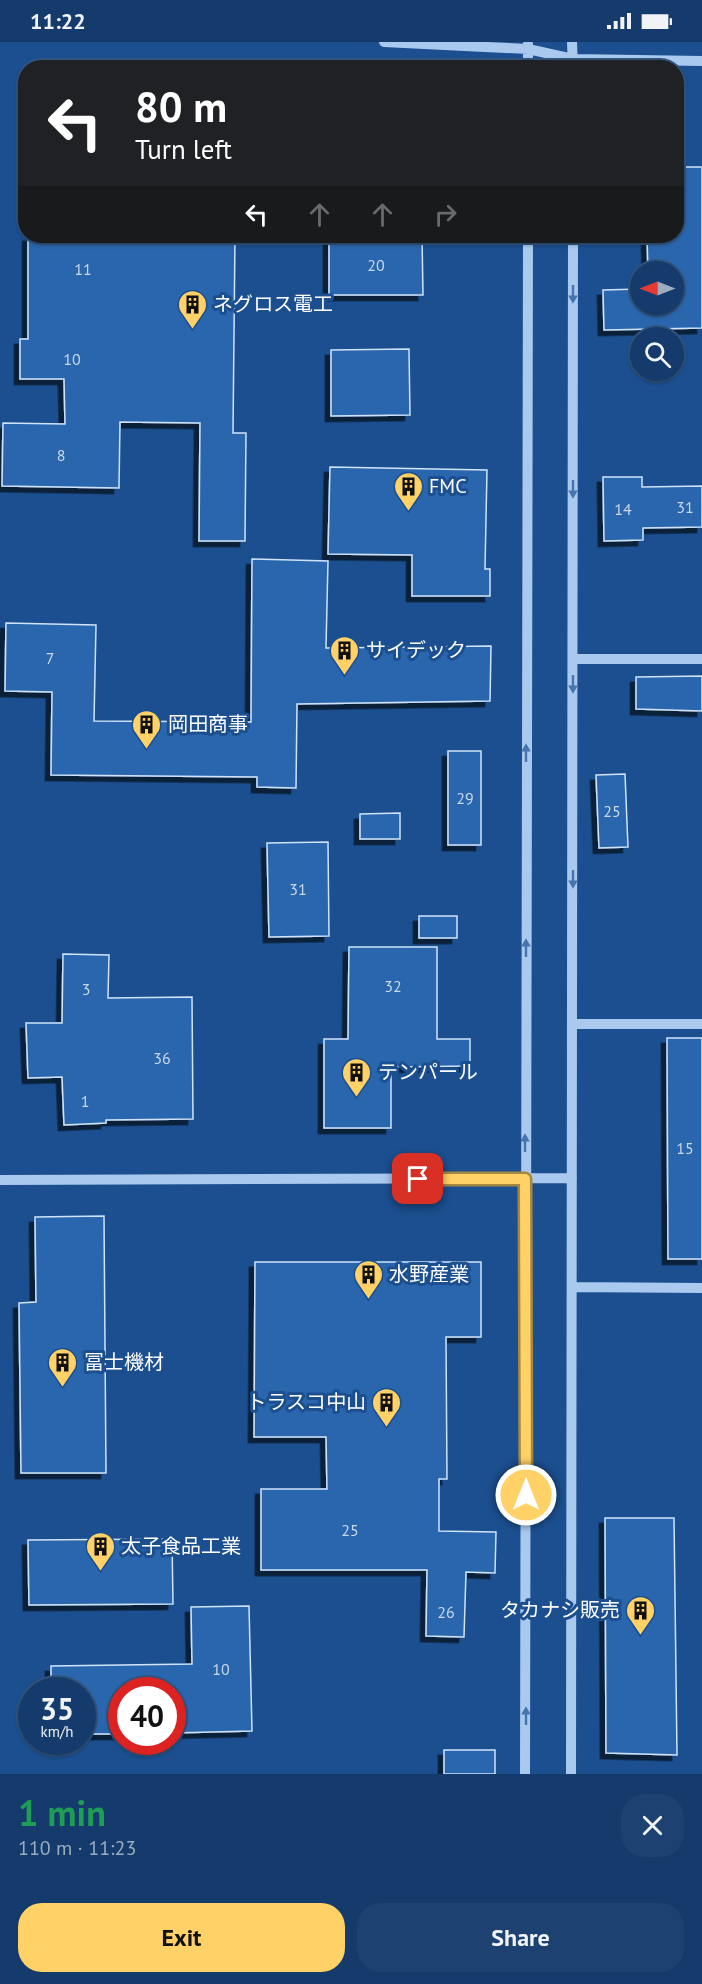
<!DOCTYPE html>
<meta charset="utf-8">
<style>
:root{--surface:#143b6b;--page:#1d4271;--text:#f1f3f6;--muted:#9dadc1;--line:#33557e;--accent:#ffd166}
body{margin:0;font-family:"PT Sans","Noto Sans JP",sans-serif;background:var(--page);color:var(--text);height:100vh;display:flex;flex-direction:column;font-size:22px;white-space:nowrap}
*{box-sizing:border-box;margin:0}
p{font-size:20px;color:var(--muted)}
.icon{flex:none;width:33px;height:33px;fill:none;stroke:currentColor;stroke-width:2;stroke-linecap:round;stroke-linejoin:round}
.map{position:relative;height:1732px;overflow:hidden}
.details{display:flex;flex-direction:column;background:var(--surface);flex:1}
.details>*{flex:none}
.top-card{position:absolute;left:18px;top:18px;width:666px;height:183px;border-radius:24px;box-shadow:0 2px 4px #0004,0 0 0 2px var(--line);background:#202124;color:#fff;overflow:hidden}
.needle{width:39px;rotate:270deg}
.tools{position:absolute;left:630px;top:219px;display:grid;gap:12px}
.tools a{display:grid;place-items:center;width:54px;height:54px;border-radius:50%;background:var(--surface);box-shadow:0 2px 4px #0004,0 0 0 2px var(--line);font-size:30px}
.speed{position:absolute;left:18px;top:1635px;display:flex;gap:12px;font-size:30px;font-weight:700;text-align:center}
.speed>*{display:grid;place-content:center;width:78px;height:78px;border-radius:50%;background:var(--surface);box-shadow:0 2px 4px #0004,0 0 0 2px var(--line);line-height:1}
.speed small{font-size:15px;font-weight:400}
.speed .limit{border:9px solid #d22;background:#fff;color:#111}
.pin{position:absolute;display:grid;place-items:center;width:51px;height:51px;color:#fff;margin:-26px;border-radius:12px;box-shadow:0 3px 9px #0006}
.me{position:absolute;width:66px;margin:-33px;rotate:0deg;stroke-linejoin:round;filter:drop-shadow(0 0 4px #0008)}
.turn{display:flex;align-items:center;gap:21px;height:126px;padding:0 18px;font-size:27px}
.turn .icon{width:78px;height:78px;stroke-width:2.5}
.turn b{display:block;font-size:42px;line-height:51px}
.lanes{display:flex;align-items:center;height:57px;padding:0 18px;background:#0003;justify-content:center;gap:30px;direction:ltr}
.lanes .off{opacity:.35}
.round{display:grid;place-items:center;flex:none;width:63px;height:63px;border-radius:24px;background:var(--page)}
.overview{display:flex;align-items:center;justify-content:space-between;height:102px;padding:0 18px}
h1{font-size:36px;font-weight:700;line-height:45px;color:#1e9e55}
.button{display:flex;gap:12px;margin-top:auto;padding:12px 18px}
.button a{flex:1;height:69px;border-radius:24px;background:var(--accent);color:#111;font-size:24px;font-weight:700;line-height:69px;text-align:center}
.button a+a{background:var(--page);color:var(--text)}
.status{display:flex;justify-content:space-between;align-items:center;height:42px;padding:0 30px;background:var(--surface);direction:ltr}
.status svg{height:16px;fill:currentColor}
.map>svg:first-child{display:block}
.building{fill:#2a66ad;stroke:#cfe3fa;stroke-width:1.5;filter:url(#shadow)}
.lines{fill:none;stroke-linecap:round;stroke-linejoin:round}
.minor{stroke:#a9c9ee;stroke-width:10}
.oneway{fill:#4674ac}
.route-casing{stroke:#a68842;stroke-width:15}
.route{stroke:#ffd166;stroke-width:10}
.labels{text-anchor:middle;stroke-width:6;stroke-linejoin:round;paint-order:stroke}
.number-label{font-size:16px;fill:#cad9ea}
.poi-label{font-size:20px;fill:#fff;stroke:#1b4f8f;text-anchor:start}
</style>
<div class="status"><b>11:22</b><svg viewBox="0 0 49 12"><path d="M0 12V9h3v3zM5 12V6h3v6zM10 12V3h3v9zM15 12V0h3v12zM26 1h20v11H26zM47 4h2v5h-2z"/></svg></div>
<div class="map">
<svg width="702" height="1732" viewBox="0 0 702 1732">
<defs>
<filter id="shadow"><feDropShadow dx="-5.5" dy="5.5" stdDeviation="0" flood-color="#0009"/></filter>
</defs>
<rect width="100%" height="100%" fill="#1b4f8f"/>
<path class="building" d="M 676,125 L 702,125 L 702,286 L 604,288 L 603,248 L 640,247 L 640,262 L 674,262 L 674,230 L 648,230 L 647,194 L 676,194 Z
M 28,194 L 235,194 L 233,391 L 246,391 L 245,499 L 199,499 L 200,381 L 120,380 L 119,446 L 2,444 L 3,381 L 65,382 L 64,337 L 20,337 L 20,297 L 28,297 Z
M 329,194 L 422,194 L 423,253 L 329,253 Z
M 409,307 L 410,373 L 331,374 L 331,308 Z
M 330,425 L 487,428 L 485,527 L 490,527 L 490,554 L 412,554 L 412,513 L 328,512 Z
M 603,435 L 642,435 L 642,445 L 702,444 L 702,485 L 643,486 L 643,498 L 604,499 Z
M 252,517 L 328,519 L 326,606 L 491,604 L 490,659 L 297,662 L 296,746 L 257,745 L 257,735 L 51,733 L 52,650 L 5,649 L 6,581 L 96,583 L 94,679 L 251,680 Z
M 702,634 L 702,669 L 636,667 L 636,635 Z
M 448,709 L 481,709 L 481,803 L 448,803 Z
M 625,732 L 628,805 L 599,806 L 596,733 Z
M 400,771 L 400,797 L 360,797 L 360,772 Z
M 328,800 L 329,894 L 269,895 L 267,801 Z
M 419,874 L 457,874 L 457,896 L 419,896 Z
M 349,905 L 437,905 L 437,997 L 470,997 L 470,1024 L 391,1025 L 391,1086 L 324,1086 L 324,997 L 348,997 Z
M 63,912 L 109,913 L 108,956 L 192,955 L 193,1077 L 106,1078 L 106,1081 L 64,1083 L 62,1035 L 28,1036 L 26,981 L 62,981 Z
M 667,996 L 702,996 L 702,1217 L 668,1217 Z
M 104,1174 L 106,1431 L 21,1431 L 19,1261 L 36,1260 L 35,1175 Z
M 255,1220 L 481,1220 L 481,1295 L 446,1295 L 447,1437 L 439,1437 L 439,1489 L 496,1490 L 495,1531 L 466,1530 L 464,1595 L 426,1594 L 427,1528 L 261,1528 L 261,1447 L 327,1447 L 326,1395 L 254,1395 Z
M 605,1476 L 674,1476 L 677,1713 L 606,1711 Z
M 172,1497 L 173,1562 L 29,1563 L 28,1498 Z
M 249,1564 L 252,1689 L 172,1691 L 172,1648 L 122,1648 L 122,1692 L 82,1692 L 82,1648 L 51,1648 L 51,1624 L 192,1622 L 191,1565 Z
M 444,1708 L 495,1708 L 495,1732 L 444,1732 Z"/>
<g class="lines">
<path class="minor" d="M 384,0 L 528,7 L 573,17 L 702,19
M 572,0 L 573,26
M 528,2 L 528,26
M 573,617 L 702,617
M 573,982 L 702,982
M 0,1138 L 572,1136
M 572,1245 L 702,1246
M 525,1732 L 528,194
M 571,1732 L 573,194"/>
</g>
<defs><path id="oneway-solid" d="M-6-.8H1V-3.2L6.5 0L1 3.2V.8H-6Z" transform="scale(1.5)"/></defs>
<g class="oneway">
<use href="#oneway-solid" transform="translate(573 252) rotate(90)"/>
<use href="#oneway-solid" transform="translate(573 447) rotate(90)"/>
<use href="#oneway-solid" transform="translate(573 642) rotate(90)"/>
<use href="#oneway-solid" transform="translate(526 711) rotate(-90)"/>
<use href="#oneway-solid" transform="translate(573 837) rotate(90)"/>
<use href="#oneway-solid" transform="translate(526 906) rotate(-90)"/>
<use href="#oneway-solid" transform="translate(525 1101) rotate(-90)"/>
<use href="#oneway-solid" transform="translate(526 1674) rotate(-90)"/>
</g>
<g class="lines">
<defs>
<path id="route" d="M 418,1137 L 525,1137 L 526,1453"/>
</defs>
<use href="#route" class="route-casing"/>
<use href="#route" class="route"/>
</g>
<defs>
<symbol id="building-pin" viewBox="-11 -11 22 30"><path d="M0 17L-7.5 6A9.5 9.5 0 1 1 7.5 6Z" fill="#ffd166" stroke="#1b4f8f"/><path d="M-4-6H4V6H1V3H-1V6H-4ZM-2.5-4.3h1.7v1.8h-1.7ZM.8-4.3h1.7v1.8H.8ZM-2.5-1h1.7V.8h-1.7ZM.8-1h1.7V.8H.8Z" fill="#111"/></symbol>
</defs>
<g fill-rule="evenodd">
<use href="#building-pin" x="176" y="246" width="33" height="45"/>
<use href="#building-pin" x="392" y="428" width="33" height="45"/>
<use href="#building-pin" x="328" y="592" width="33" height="45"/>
<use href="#building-pin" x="130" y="666" width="33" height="45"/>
<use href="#building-pin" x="340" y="1014" width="33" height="45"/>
<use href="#building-pin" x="352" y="1216" width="33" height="45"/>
<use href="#building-pin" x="46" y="1304" width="33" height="45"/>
<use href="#building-pin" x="370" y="1344" width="33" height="45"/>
<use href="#building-pin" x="84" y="1488" width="33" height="45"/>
<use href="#building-pin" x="624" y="1552" width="33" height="45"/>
</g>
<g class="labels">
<g class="number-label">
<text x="376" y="229">20</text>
<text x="83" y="233">11</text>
<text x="72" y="323">10</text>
<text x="61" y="419">8</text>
<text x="685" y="471">31</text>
<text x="623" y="473">14</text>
<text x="50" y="622">7</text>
<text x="465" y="762">29</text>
<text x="612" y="775">25</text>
<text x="298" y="853">31</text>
<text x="393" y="950">32</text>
<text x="86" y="953">3</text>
<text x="162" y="1022">36</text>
<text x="85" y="1065">1</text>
<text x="685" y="1112">15</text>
<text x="350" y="1494">25</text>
<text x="446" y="1576">26</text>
<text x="221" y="1633">10</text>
</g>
<g class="poi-label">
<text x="213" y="269">ネグロス電工</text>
<text x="429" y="451">FMC</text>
<text x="366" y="615">サイデック</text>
<text x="168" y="689">岡田商事</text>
<text x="378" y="1037">テンパール</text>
<text x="389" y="1239">水野産業</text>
<text x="84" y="1327">冨士機材</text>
<text x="366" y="1367" text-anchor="end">トラスコ中山</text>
<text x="121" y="1511">太子食品工業</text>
<text x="620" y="1575" text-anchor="end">タカナシ販売</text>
</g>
</g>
</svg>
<div class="tools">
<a><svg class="needle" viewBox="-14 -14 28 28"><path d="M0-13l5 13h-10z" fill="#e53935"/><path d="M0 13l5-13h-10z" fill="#9dadc1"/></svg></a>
<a><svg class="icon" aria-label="search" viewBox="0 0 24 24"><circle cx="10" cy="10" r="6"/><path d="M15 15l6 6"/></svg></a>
</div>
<div class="speed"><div>35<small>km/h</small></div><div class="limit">40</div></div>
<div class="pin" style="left:418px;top:1137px;background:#d93025"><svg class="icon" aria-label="arrive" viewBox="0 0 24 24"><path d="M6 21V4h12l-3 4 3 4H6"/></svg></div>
<svg class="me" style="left:526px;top:1453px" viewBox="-20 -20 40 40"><circle r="17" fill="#ffd166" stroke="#fff" stroke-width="3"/><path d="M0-11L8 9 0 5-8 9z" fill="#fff"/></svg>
<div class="top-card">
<div class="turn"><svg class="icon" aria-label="left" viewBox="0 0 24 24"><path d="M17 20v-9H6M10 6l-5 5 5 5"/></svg><div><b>80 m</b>Turn left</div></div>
<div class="lanes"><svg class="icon" aria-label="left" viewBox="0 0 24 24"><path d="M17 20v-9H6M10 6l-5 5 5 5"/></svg><svg class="icon off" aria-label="ahead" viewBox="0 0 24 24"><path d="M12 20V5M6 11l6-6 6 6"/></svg><svg class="icon off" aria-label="ahead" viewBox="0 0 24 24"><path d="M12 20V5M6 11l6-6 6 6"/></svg><svg class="icon off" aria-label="right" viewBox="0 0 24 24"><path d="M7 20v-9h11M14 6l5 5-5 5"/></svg></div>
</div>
</div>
<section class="details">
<div class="overview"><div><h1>1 min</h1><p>110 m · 11:23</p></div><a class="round"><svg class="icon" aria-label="close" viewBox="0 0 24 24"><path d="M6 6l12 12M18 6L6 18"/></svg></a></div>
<div class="button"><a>Exit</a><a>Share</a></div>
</section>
